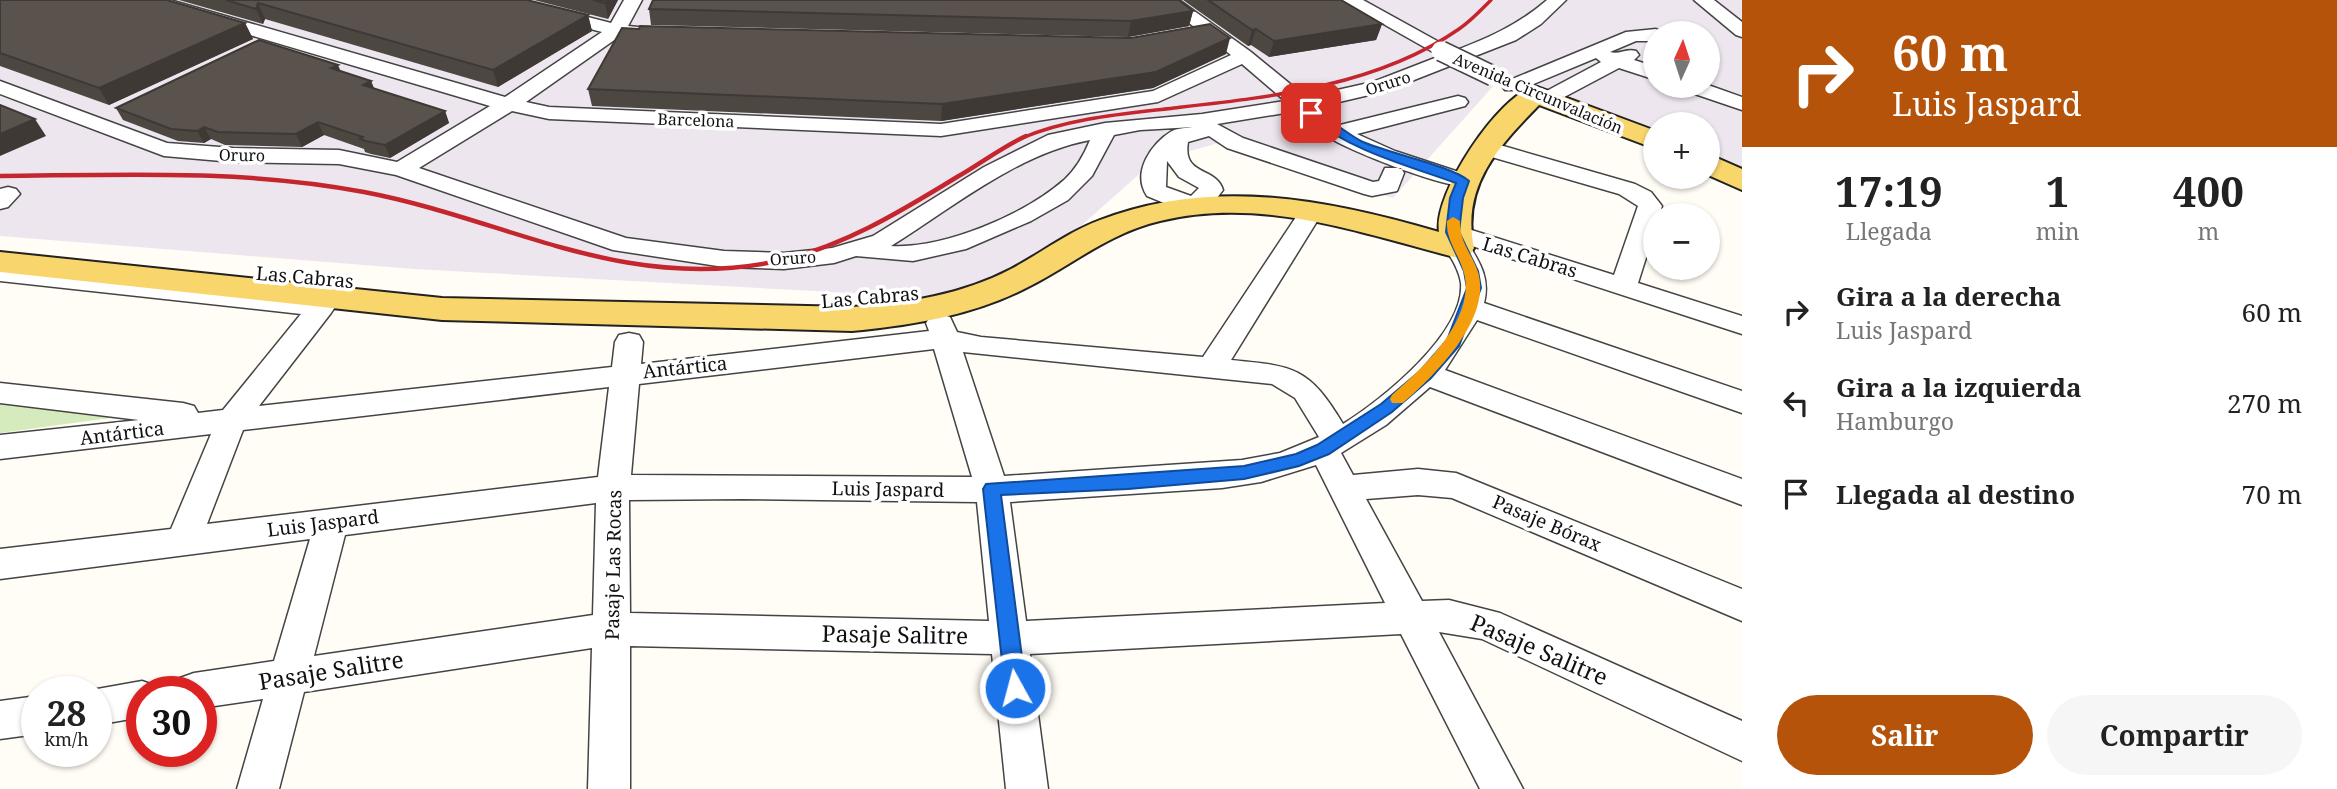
<!DOCTYPE html>
<html lang="es">
<meta charset="utf-8">
<style>
:root{--surface:#fff;--page:#f6f6f6;--text:#222;--muted:#767676;--accent:#b45309}
body{margin:0;font-family:"Noto Serif",serif;background:var(--page);color:var(--text);height:100vh;display:flex;flex-direction:column;font-size:26px;white-space:nowrap}
*{box-sizing:border-box;margin:0}
p{font-size:23px;color:var(--muted)}
.icon{flex:none;width:38px;height:38px;fill:none;stroke:currentColor;stroke-width:2;stroke-linecap:round;stroke-linejoin:round}
.map{position:relative;flex:1;overflow:hidden}
.drawer{display:flex;flex-direction:column;background:var(--surface);width:595px}
.drawer>*{flex:none}
.guide{background:#b45309;color:#fff;overflow:hidden}
.needle{width:46px;rotate:3deg}
.controls{position:absolute;left:1643px;top:21px;display:grid;gap:14px}
.controls a{display:grid;place-items:center;width:77px;height:77px;border-radius:50%;background:var(--surface);box-shadow:0 2px 5px #0004;font-size:35px}
.speed{position:absolute;left:21px;top:676px;display:flex;gap:14px;font-size:35px;font-weight:700;text-align:center}
.speed>*{display:grid;place-content:center;width:91px;height:91px;border-radius:50%;background:var(--surface);box-shadow:0 2px 5px #0004;line-height:1}
.speed small{font-size:18px;font-weight:400}
.speed .limit{border:10px solid #d22;background:#fff;color:#111}
.pin{position:absolute;display:grid;place-items:center;width:60px;height:60px;color:#fff;margin:-30px;border-radius:14px;box-shadow:0 4px 10px #0006}
.me{position:absolute;width:77px;margin:-38px;rotate:353deg;stroke-linejoin:round;filter:drop-shadow(0 0 5px #0008)}
.turn{display:flex;align-items:center;gap:24px;height:147px;padding:0 35px;font-size:32px}
.turn .icon{width:91px;height:91px;stroke-width:2.5}
.turn b{display:block;font-size:49px;line-height:60px}
.eta{display:flex;justify-content:space-evenly;align-items:center;height:119px;text-align:center}
.eta b{font-size:42px;font-weight:700;line-height:49px}
.button{display:flex;gap:14px;margin-top:auto;padding:14px 35px}
.button a{flex:1;height:80px;border-radius:42px;background:var(--accent);color:#fff;font-size:28px;font-weight:700;line-height:80px;text-align:center}
.button a+a{background:var(--page);color:var(--text)}
ul{padding:0;list-style:none}
li{display:flex;align-items:center;gap:21px;height:91px;padding:0 35px}
li div{flex:1}
li b{display:block;font-size:26px}
li em{font-style:normal}
main{display:flex;flex:1;min-height:0}
.map>svg:first-child{display:block}
.industrial{fill:#eee6ef;fill-rule:evenodd}
.green{fill:#d5ebbd}
.lines{fill:none;stroke-linecap:round;stroke-linejoin:round}
.minor-casing{stroke:#444;stroke-width:3}
.major-casing{stroke:#222;stroke-width:4}
.minor{fill:#fff;fill-rule:evenodd}
.major{fill:#f9d66b;fill-rule:evenodd}
.rail-far1{stroke:#c4262e;stroke-width:3.5}
.rail{stroke:#c4262e;stroke-width:4.5}
.minor-bridge-casing{stroke:#444;stroke-width:22;stroke-linecap:butt}
.minor-bridge{stroke:#fff;stroke-width:19}
.wall{fill:#4d4742}
.shaded-wall{fill:#3f3936}
.building{fill:#5a524d;stroke:#3f3936;stroke-width:2}
.route{fill:#1a73e8;stroke:#114b97;stroke-width:2}
.slow{fill:#f59e0b}
.labels{text-anchor:middle;stroke-width:7;stroke-linejoin:round;paint-order:stroke}
.far-street-label{font-size:16px;fill:#111;stroke:#fff}
.street-label{font-size:19px;fill:#111;stroke:#fff}
.near-street-label{font-size:23px;fill:#111;stroke:#fff}
</style>
<main>
<div class="map">
<svg width="1742" height="789" viewBox="0 0 1742 789">
<rect width="100%" height="100%" fill="#fffdf5"/>
<path class="industrial" d="M 0,0 L 1340,0 L 1416,43 L 1496,83 L 1393,198 L 1219,143 L 1154,161 L 1038,264 L 989,285 L 923,297 L 414,269 L 0,236 Z
M 1363,0 L 1742,0 L 1742,167 L 1708,151 L 1708,124 L 1656,124 L 1655,128 L 1536,86 L 1456,51 ZM 1656,33 L 1708,33 L 1708,86 L 1656,86 Z"/>
<path class="green" d="M 0,401 L 132,415 L 0,433 Z"/>
<g class="lines">
<defs>
<path id="minor" d="M 142,0 L 170,0 L 505,97 L 602,32 L 496,4 L 493,0 L 522,0 L 611,23 L 624,0 L 642,0 L 628,26 L 668,30 L 670,34 L 668,38 L 620,36 L 526,102 L 549,107 L 941,124 L 1153,91 L 1231,55 L 1159,0 L 1179,0 L 1251,52 L 1306,97 L 1373,82 L 1440,56 L 1341,0 L 1363,0 L 1448,47 L 1449,53 C 1486,39 1517,26 1547,0 L 1566,0 L 1541,24 L 1516,40 L 1386,91 L 1318,107 L 1340,125 L 1458,96 L 1465,98 L 1468,102 L 1465,106 L 1357,134 L 1395,151 L 1471,176 L 1475,181 L 1471,186 C 1451,191 1346,150 1327,136 C 1316,129 1307,119 1297,111 L 1217,124 L 1243,138 L 1373,182 L 1379,181 L 1385,168 L 1401,168 L 1404,173 L 1397,191 L 1372,196 L 1364,194 L 1227,148 L 1209,136 L 1188,142 C 1182,177 1216,166 1223,190 C 1198,226 1181,209 1147,196 C 1131,172 1152,143 1172,131 C 1178,128 1187,128 1194,127 L 1140,130 L 1114,135 L 1092,176 L 1068,200 L 1031,221 L 966,249 L 913,261 L 856,256 L 834,263 L 784,269 L 724,267 L 613,250 L 396,175 L 339,164 L 233,162 L 164,156 L 0,94 L 0,81 L 167,143 L 233,148 L 339,150 L 397,162 L 490,106 L 145,4 ZM 1242,64 L 1285,101 L 1202,114 L 1105,123 L 1048,135 L 984,167 L 873,236 L 832,248 L 784,253 L 724,251 L 626,238 L 419,168 L 512,111 L 549,119 L 941,136 L 1158,102 ZM 1090,140 C 1084,155 1076,169 1064,180 C 1024,215 944,249 891,246 C 953,207 1017,154 1090,140 ZM 1167,161 L 1179,177 L 1199,188 L 1191,196 L 1166,187 Z
M 1694,0 L 1714,0 L 1742,22 L 1742,37 L 1736,35 Z
M 1656,29 L 1664,33 L 1656,33 L 1656,41 L 1636,41 L 1610,52 C 1619,55 1626,48 1636,51 L 1639,55 L 1634,60 L 1656,67 L 1656,80 L 1619,68 L 1553,103 L 1539,103 L 1536,99 L 1539,95 L 1601,62 L 1596,58 L 1519,90 L 1505,90 L 1502,86 L 1505,82 L 1626,32 Z
M 1708,85 L 1742,97 L 1742,110 L 1683,90 L 1680,86 Z
M 1486,141 L 1635,184 L 1651,192 L 1662,206 L 1659,215 L 1656,215 L 1656,226 L 1638,283 L 1742,316 L 1742,334 L 1469,245 C 1481,264 1490,280 1484,303 L 1742,391 L 1742,413 L 1477,320 L 1445,370 L 1742,479 L 1742,505 L 1430,387 L 1386,425 L 1341,453 L 1353,475 L 1418,469 L 1456,473 L 1742,589 L 1742,621 L 1452,498 L 1418,495 L 1366,499 L 1422,601 L 1449,600 L 1500,613 L 1742,721 L 1742,761 L 1482,639 L 1439,632 L 1523,789 L 1480,789 L 1401,634 L 1030,654 L 1048,789 L 1006,789 L 992,654 L 630,646 L 630,789 L 588,789 L 592,648 L 304,692 L 279,789 L 237,789 L 263,699 L 201,708 L 201,691 L 174,691 L 180,678 L 194,673 L 274,661 L 310,539 L 0,579 L 0,549 L 171,529 L 211,434 L 0,459 L 0,435 L 139,420 L 0,403 L 0,383 L 183,403 L 194,406 L 198,413 L 223,410 L 301,314 L 0,281 L 0,265 L 331,301 L 335,307 L 331,313 L 259,406 L 612,367 L 615,342 L 619,335 L 629,333 L 639,335 L 643,342 L 641,364 L 929,331 L 926,323 L 930,317 L 940,314 L 950,317 L 957,332 L 981,337 L 1203,357 L 1304,205 L 1312,203 L 1320,205 L 1324,210 L 1231,360 C 1294,366 1309,367 1343,424 C 1382,400 1465,333 1461,283 C 1459,270 1452,259 1445,248 L 1449,243 L 1456,241 L 1444,237 L 1441,232 L 1444,227 L 1453,225 L 1462,227 L 1614,275 L 1638,206 L 1619,194 L 1478,153 L 1475,148 L 1478,143 ZM 934,349 L 972,477 L 631,475 L 639,384 ZM 963,352 L 1272,384 L 1295,398 L 1319,437 L 1280,453 L 1242,460 L 1004,476 ZM 609,387 L 598,477 L 207,524 L 243,430 ZM 1316,465 L 1385,603 L 1026,621 L 1010,502 L 1222,488 L 1261,482 ZM 743,499 L 977,502 L 989,621 L 630,613 L 629,500 ZM 596,503 L 593,615 L 314,656 L 345,535 Z
M 8,187 L 16,189 L 20,194 L 8,207 L 0,209 L 0,189 Z
M 142,681 L 156,686 L 158,691 L 142,691 L 142,717 L 96,725 L 96,691 L 86,691 Z
M 37,696 L 37,734 L 0,739 L 0,701 Z"/>
<path id="major" d="M 1535,86 L 1656,131 L 1656,149 L 1539,105 C 1498,147 1461,186 1474,248 L 1470,255 L 1458,258 C 1360,233 1262,196 1160,221 C 1112,232 1074,263 1032,285 C 976,315 914,325 852,331 L 442,320 L 0,272 L 0,252 L 442,298 L 852,307 C 908,303 961,295 1011,269 C 1041,253 1068,232 1100,220 C 1212,177 1327,199 1439,232 C 1433,193 1499,95 1535,86 Z
M 1708,154 L 1742,169 L 1742,190 L 1708,175 Z"/>
</defs>
<use href="#minor" class="minor-casing"/>
<use href="#major" class="major-casing"/>
<use href="#minor" class="minor"/>
<use href="#major" class="major"/>
<path class="rail-far1" d="M 1022,138 C 1070,118 1123,114 1174,108 C 1271,97 1377,86 1459,29 C 1471,21 1481,10 1491,0"/>
<path class="rail" d="M 0,176 C 122,175 244,169 364,192 C 506,219 621,292 773,262 C 839,249 900,212 957,177 C 980,164 1002,147 1026,136"/>
<defs>
<path id="minor-bridge" d="M 1441,51 L 1493,76"/>
</defs>
<use href="#minor-bridge" class="minor-bridge-casing"/>
<use href="#minor-bridge" class="minor-bridge"/>
</g>
<path class="wall" d="M 0,0 L 245,23 L 253,39 L 109,105 L 0,66 Z
M 179,0 L 527,0 L 588,15 L 592,31 L 498,87 L 265,19 L 263,24 Z
M 534,0 L 618,0 L 608,19 Z
M 1183,0 L 1341,0 L 1382,24 L 1376,40 L 1269,57 L 1251,45 L 1248,46 Z
M 649,9 L 1193,11 L 1189,26 L 1128,37 L 651,25 Z
M 1226,54 L 1153,88 L 941,121 L 592,106 L 588,89 Z
M 341,71 L 371,81 L 374,89 L 445,111 L 449,123 L 390,158 L 371,154 L 365,152 L 364,149 L 324,135 L 302,147 L 225,145 L 211,139 L 204,143 L 178,141 L 123,120 L 116,108 Z"/>
<path class="shaded-wall" d="M 606,0 L 618,0 L 608,19 L 605,3 Z
M 258,3 L 265,19 L 263,24 L 256,9 Z
M 1193,11 L 1189,26 L 1128,37 L 1131,21 Z
M 588,15 L 592,31 L 498,87 L 493,70 Z
M 245,23 L 253,39 L 109,105 L 99,88 Z
M 1382,24 L 1376,40 L 1269,57 L 1274,41 Z
M 1256,29 L 1251,45 L 1248,46 L 1252,30 Z
M 1230,38 L 1226,54 L 1153,88 L 941,121 L 942,104 Z
M 338,65 L 343,77 L 331,68 Z
M 371,81 L 376,93 L 363,85 Z
M 445,111 L 449,123 L 390,158 L 385,145 Z
M 35,119 L 46,136 L 0,156 L 0,134 Z
M 318,122 L 324,135 L 302,147 L 296,134 Z
M 204,127 L 211,139 L 204,143 L 197,131 Z"/>
<path class="building" d="M 0,0 L 167,0 L 245,23 L 99,88 L 0,53 Z
M 226,0 L 527,0 L 588,15 L 493,70 L 258,3 L 256,9 Z
M 593,0 L 606,0 L 605,3 Z
M 653,0 L 1179,0 L 1193,11 L 1131,21 L 649,9 Z
M 1208,0 L 1341,0 L 1382,24 L 1274,41 L 1256,29 L 1252,30 Z
M 1210,24 L 1230,38 L 1156,72 L 942,104 L 588,89 L 622,28 L 639,29 L 640,26 L 1131,38 Z
M 259,40 L 338,65 L 331,68 L 371,81 L 363,85 L 445,111 L 385,145 L 366,141 L 360,139 L 363,137 L 318,122 L 296,134 L 218,132 L 204,127 L 197,131 L 171,129 L 116,108 Z
M 0,105 L 35,119 L 0,134 Z"/>
<path class="route" d="M 1307,111 C 1319,109 1349,136 1363,142 C 1388,153 1452,166 1469,181 L 1463,198 L 1459,232 L 1478,271 L 1481,288 L 1459,346 L 1431,378 L 1392,412 L 1329,454 L 1299,466 L 1244,479 L 1128,489 L 1001,495 L 1026,688 L 1023,695 L 1015,698 L 1008,695 L 1005,688 L 983,489 L 986,484 L 1244,466 L 1296,454 L 1317,445 L 1381,404 L 1420,371 L 1447,340 L 1467,288 L 1464,271 L 1446,232 L 1450,198 L 1456,183 C 1403,164 1352,151 1307,116 Z"/>
<path class="slow" d="M 1453,217 L 1460,221 C 1459,241 1472,254 1478,272 C 1492,319 1435,375 1403,403 L 1392,403 L 1390,399 L 1392,395 C 1423,368 1476,319 1464,273 C 1459,254 1446,241 1447,221 Z"/>
<g class="labels">
<g class="far-street-label">
<text transform="translate(1388 83) rotate(-18)" y="6">Oruro</text>
<text transform="translate(1538 93) rotate(23)" y="6">Avenida Circunvalación</text>
<text transform="translate(696 120) rotate(2)" y="6">Barcelona</text>
<text transform="translate(242 155) rotate(1)" y="6">Oruro</text>
<text transform="translate(793 258) rotate(-4)" y="6">Oruro</text>
</g>
<g class="street-label">
<text transform="translate(1530 257) rotate(17)" y="7">Las Cabras</text>
<text transform="translate(305 277) rotate(5)" y="7">Las Cabras</text>
<text transform="translate(870 297) rotate(-5)" y="7">Las Cabras</text>
<text transform="translate(685 367) rotate(-6)" y="7">Antártica</text>
<text transform="translate(122 433) rotate(-7)" y="7">Antártica</text>
<text transform="translate(888 489) rotate(1)" y="7">Luis Jaspard</text>
<text transform="translate(323 523) rotate(-7)" y="7">Luis Jaspard</text>
<text transform="translate(1547 523) rotate(23)" y="7">Pasaje Bórax</text>
<text transform="translate(613 565) rotate(-89)" y="7">Pasaje Las Rocas</text>
</g>
<g class="near-street-label">
<text transform="translate(895 635) rotate(1)" y="8">Pasaje Salitre</text>
<text transform="translate(1539 650) rotate(23)" y="8">Pasaje Salitre</text>
<text transform="translate(331 671) rotate(-9)" y="8">Pasaje Salitre</text>
</g>
</g>
</svg>
<div class="controls">
<a><svg class="needle" viewBox="-14 -14 28 28"><path d="M0-13l5 13h-10z" fill="#e53935"/><path d="M0 13l5-13h-10z" fill="#767676"/></svg></a>
<a>+</a>
<a>−</a>
</div>
<div class="speed"><div>28<small>km/h</small></div><div class="limit">30</div></div>
<div class="pin" style="left:1311px;top:113px;background:#d93025"><svg class="icon" aria-label="arrive" viewBox="0 0 24 24"><path d="M6 21V4h12l-3 4 3 4H6"/></svg></div>
<svg class="me" style="left:1015px;top:688px" viewBox="-20 -20 40 40"><circle r="17" fill="#1a73e8" stroke="#fff" stroke-width="3"/><path d="M0-11L8 9 0 5-8 9z" fill="#fff"/></svg>
</div>
<section class="drawer">
<div class="guide">
<div class="turn"><svg class="icon" aria-label="right" viewBox="0 0 24 24"><path d="M7 20v-9h11M14 6l5 5-5 5"/></svg><div><b>60 m</b>Luis Jaspard</div></div>
</div>
<div class="eta">
<div><b>17:19</b><p>Llegada</p></div>
<div><b>1</b><p>min</p></div>
<div><b>400</b><p>m</p></div>
</div>
<ul>
<li><svg class="icon" aria-label="right" viewBox="0 0 24 24"><path d="M7 20v-9h11M14 6l5 5-5 5"/></svg><div><b>Gira a la derecha</b><p>Luis Jaspard</p></div><em>60 m</em></li>
<li><svg class="icon" aria-label="left" viewBox="0 0 24 24"><path d="M17 20v-9H6M10 6l-5 5 5 5"/></svg><div><b>Gira a la izquierda</b><p>Hamburgo</p></div><em>270 m</em></li>
<li><svg class="icon" aria-label="arrive" viewBox="0 0 24 24"><path d="M6 21V4h12l-3 4 3 4H6"/></svg><div><b>Llegada al destino</b></div><em>70 m</em></li>
</ul>
<div class="button"><a>Salir</a><a>Compartir</a></div>
</section>
</main>
